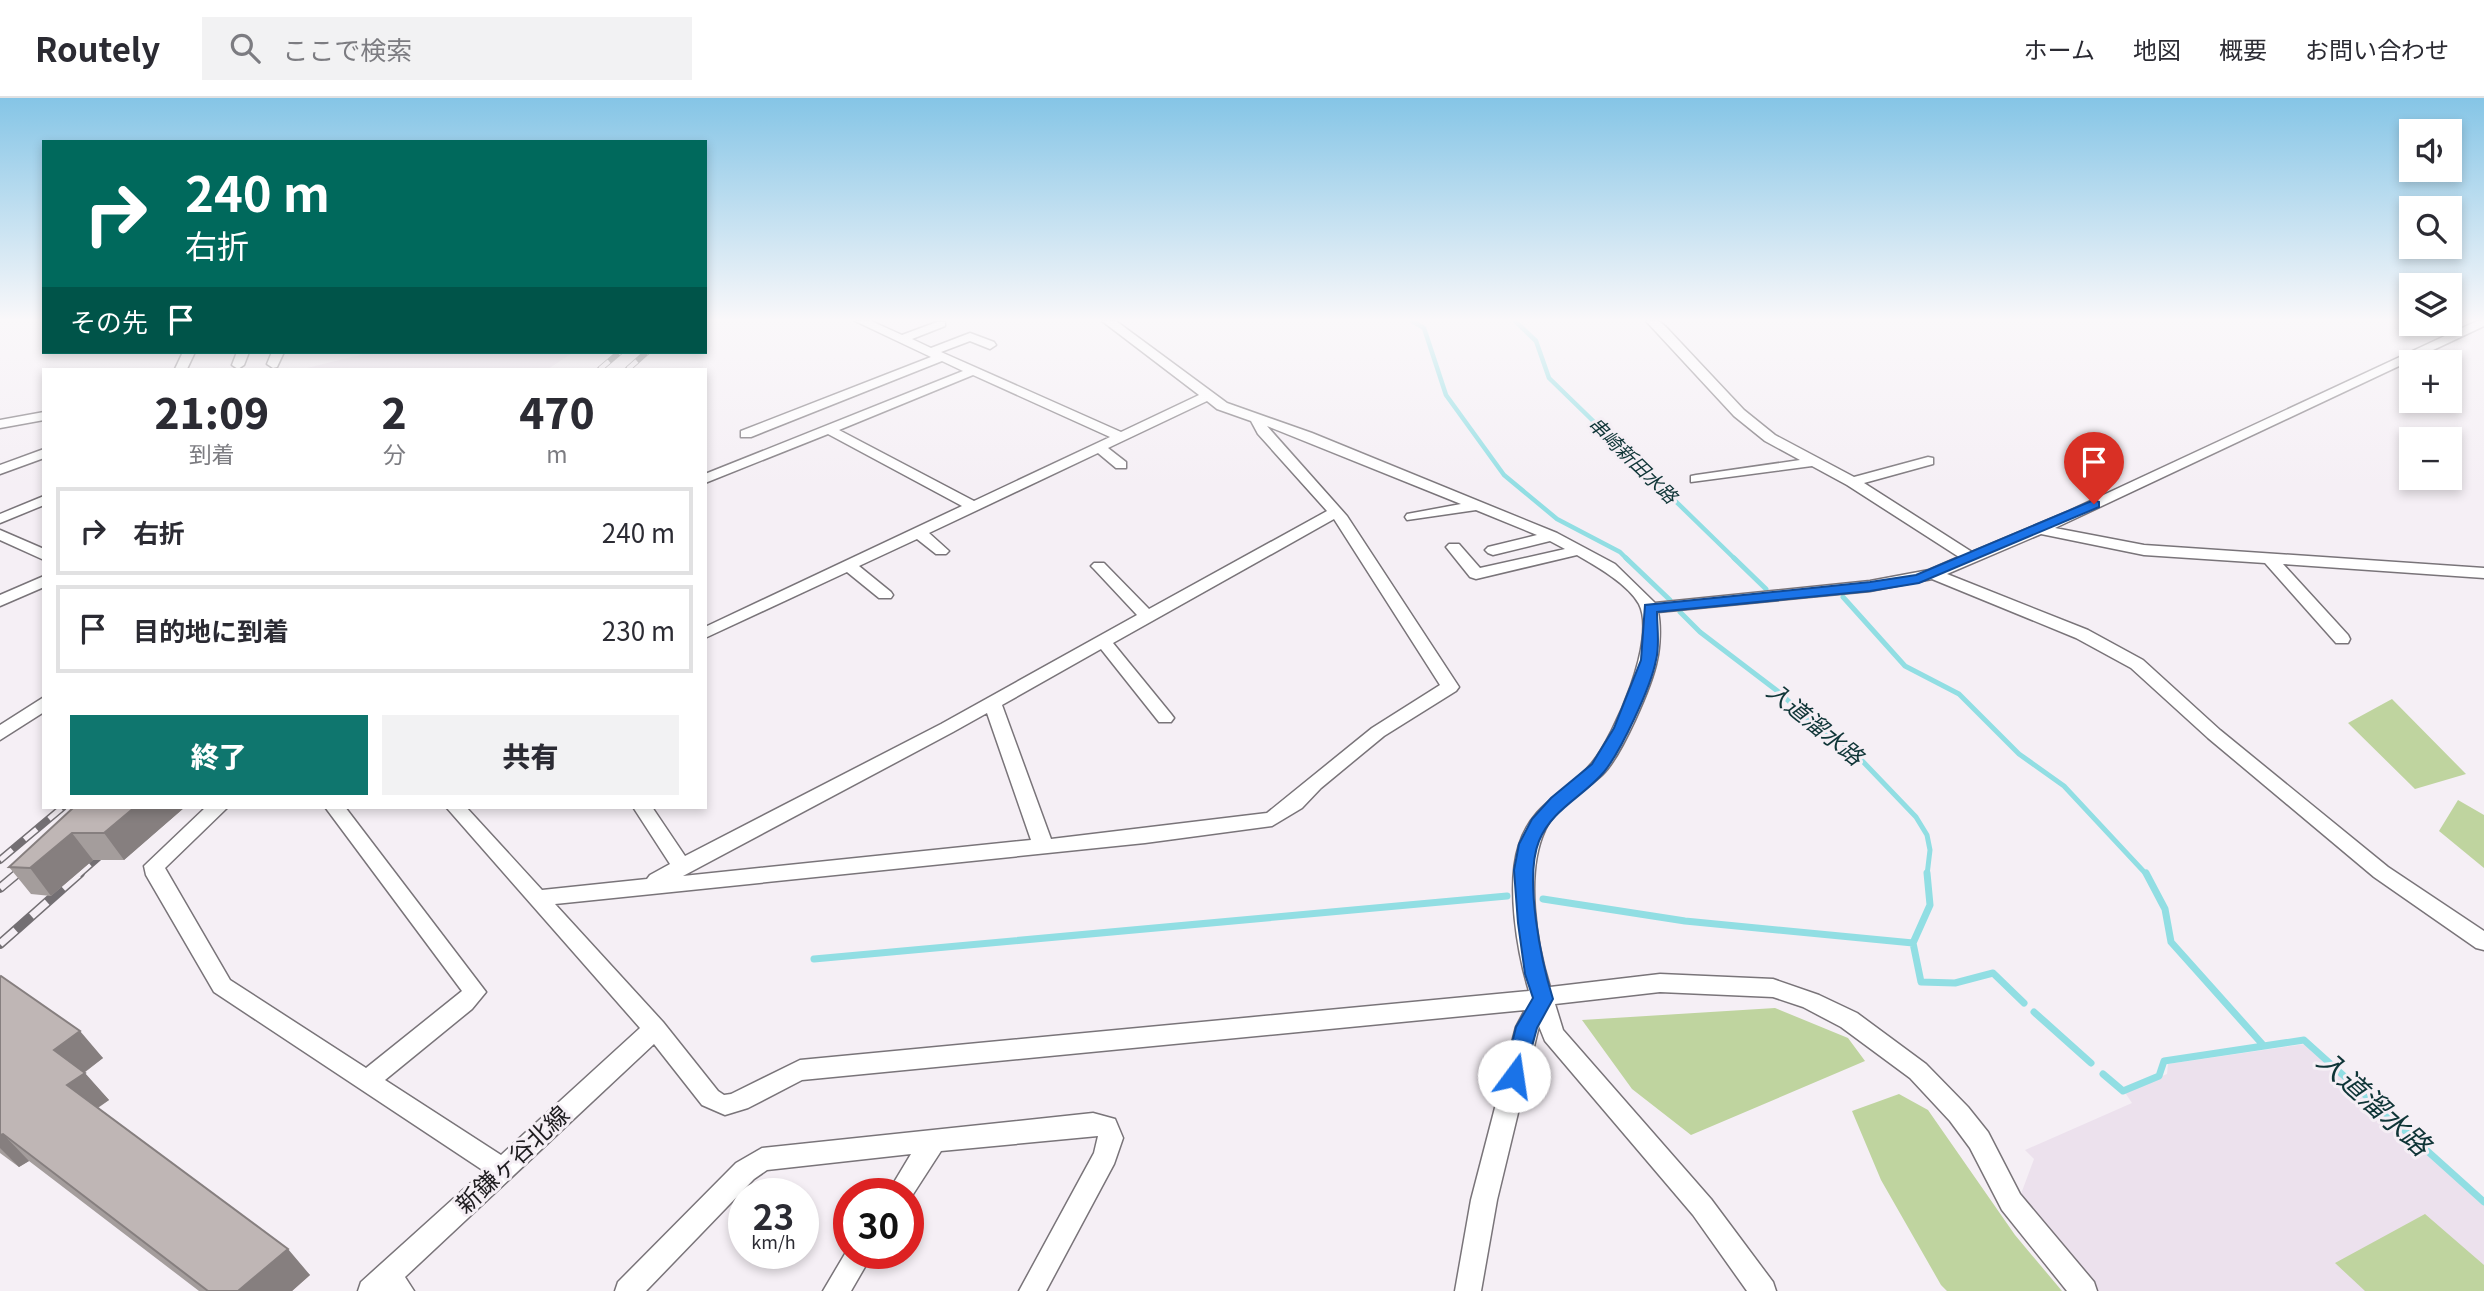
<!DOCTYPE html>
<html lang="ja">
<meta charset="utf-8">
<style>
:root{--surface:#fff;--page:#f2f2f3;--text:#2b2b33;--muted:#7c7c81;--line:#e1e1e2;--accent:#0f766e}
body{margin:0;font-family:Georgia,"Noto Sans JP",serif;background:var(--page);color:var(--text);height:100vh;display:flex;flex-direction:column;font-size:26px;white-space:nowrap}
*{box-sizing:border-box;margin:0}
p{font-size:23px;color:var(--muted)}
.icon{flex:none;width:38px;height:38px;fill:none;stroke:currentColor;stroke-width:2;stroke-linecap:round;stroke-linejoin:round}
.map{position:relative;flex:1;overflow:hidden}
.drawer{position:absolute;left:42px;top:270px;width:665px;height:441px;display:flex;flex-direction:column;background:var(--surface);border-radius:0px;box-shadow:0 4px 10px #0003}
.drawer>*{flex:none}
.hud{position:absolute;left:42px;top:42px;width:665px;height:214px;border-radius:0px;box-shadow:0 4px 10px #0003;background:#00695c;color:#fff;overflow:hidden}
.controls{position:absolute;left:2399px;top:21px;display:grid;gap:14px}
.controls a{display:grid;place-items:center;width:63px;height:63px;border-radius:0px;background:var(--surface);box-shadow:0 4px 10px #0003;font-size:35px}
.speed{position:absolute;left:728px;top:1080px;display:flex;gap:14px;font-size:35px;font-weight:700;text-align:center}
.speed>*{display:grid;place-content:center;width:91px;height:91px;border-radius:50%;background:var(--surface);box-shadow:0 4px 10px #0003;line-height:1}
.speed small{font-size:18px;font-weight:400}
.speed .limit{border:10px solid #d22;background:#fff;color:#111}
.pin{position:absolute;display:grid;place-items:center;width:60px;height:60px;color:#fff;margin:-72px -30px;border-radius:50% 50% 50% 0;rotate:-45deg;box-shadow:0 0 7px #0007}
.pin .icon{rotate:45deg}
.me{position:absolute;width:77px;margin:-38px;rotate:14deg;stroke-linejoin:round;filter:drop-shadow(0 0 5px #0008)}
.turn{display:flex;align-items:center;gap:24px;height:147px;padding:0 28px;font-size:32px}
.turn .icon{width:91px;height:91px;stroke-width:2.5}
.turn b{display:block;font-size:49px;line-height:60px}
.then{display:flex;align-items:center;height:66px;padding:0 28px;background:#0003;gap:14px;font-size:26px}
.eta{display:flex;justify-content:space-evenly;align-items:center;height:119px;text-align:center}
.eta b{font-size:42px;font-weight:800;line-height:49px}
.primary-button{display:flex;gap:14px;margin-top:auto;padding:14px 28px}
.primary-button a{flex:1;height:80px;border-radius:0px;background:var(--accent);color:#fff;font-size:28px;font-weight:800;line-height:80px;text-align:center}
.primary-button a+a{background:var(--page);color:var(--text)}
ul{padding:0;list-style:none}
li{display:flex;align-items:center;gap:21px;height:88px;margin:0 14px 10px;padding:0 14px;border:4px solid var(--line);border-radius:0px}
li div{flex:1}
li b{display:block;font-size:26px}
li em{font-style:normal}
header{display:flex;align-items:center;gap:42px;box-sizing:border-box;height:98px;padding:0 35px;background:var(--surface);border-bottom:2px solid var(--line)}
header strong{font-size:33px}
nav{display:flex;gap:38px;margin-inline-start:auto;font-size:24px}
.search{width:490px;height:63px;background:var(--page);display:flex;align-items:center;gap:18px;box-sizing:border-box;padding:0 24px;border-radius:0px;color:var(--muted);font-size:26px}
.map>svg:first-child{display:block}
.built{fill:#ece1ed}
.green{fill:#bfd49f}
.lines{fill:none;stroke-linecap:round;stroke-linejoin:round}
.stream-far2{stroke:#91dee3;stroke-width:4.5}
.stream-far1{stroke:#91dee3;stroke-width:5}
.stream{stroke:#91dee3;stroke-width:7}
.minor-casing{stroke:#797479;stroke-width:3}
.minor{fill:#fff;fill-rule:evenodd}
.rail-far2-casing{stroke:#736f73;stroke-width:6}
.rail-far1-casing{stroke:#736f73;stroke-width:8}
.rail-casing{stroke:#736f73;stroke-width:10}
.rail-far2{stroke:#f5eff5;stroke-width:4.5;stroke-dasharray:12;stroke-linecap:butt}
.rail-far1{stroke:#f5eff5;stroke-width:5;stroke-dasharray:16;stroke-linecap:butt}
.rail{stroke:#f5eff5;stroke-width:7;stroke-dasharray:21;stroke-linecap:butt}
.wall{fill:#a49d9c}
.shaded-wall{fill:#867f7f}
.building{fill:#bfb6b5;stroke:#867f7f;stroke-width:2}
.route{fill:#1a73e8;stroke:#114b97;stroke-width:2}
.labels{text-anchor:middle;stroke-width:6;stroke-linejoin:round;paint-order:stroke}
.far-water-label{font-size:19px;font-style:italic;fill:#0f3537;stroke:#f5eff5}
.water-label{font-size:23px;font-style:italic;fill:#0f3537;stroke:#f5eff5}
.near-street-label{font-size:24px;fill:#1e1c1f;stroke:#f5eff5}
.near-water-label{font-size:28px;font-style:italic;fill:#0f3537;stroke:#f5eff5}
</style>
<header>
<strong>Routely</strong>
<div class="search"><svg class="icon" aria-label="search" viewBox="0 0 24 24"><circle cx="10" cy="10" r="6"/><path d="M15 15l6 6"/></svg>ここで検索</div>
<nav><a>ホーム</a><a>地図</a><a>概要</a><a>お問い合わせ</a></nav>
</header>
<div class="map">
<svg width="2484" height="1193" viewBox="0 0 2484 1193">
<rect width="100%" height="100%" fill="#f5eff5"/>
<path class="built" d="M 372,254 L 574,254 L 548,271 L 303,271 Z
M 2305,946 L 2484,1108 L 2484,1193 L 2091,1193 L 2018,1104 L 2034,1061 L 2025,1052 L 2132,1005 L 2124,993 L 2167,976 L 2168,966 Z"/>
<path class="green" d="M 2392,601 L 2466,676 L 2415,691 L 2348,625 Z
M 2458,702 L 2484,717 L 2484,770 L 2439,733 Z
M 1775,910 L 1848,940 L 1865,963 L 1691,1037 L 1632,991 L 1582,922 Z
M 1899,996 L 1928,1012 L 2015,1137 L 2062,1193 L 1947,1193 L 1941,1187 L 1881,1082 L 1852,1013 Z
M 2425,1116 L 2484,1167 L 2484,1193 L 2365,1193 L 2335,1165 Z"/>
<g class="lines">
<path class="stream-far2" d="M 1412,223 L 1424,230 L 1446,297 L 1504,377 L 1557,421 L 1620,454 L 1628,462
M 1515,223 L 1536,243 L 1549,280 L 1736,462"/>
<path class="stream-far1" d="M 1626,460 L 1670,502
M 1734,460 L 1766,491
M 1843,499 L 1905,568 L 1959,596 L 2019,656 L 2064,688 L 2147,777
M 1680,514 L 1700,534 L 1780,595 L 1811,624 L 1848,648 L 1916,719 L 1927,737 L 1930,752 L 1927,777"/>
<path class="stream" d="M 1927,775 L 1930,807 L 1913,845 L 1921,884 L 1955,885 L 1993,875 L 2024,905
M 2146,775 L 2165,811 L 2171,844 L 2264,948
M 1543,801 L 1685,823 L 1913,845
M 814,861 L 1507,798
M 2034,914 L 2091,965
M 2103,976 L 2123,993 L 2159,978 L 2164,963 L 2304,942 L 2484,1104"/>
<defs>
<path id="minor" d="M 855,223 L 871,223 L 902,237 L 937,224 L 945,224 L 945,228 L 912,241 L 931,250 L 970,235 L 994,244 L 996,247 L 990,251 L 970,243 L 941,254 L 1121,334 L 1199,297 L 1102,223 L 1116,223 L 1227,305 L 1312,335 L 1557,435 L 1615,466 L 1655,505 L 1870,483 L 1929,472 L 1959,459 L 1847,387 L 1812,368 L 1691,384 L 1691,378 L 1696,377 L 1800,362 L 1765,343 L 1734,318 L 1646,223 L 1659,223 L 1666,229 L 1744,312 L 1775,337 L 1854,379 L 1928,359 L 1933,360 L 1933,366 L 1864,385 L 1972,454 L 2067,414 L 2477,223 L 2484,223 L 2484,228 L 2055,430 L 2144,447 L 2484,470 L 2484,480 L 2283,466 L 2348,537 L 2350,541 L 2348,545 L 2336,545 L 2265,465 L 2144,457 L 2041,436 L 1947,476 L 2088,532 L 2143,562 L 2220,632 L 2388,769 L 2484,833 L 2484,852 L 2476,850 L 2374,779 L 2208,640 L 2131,570 L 2076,540 L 1932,481 L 1870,493 L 1658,514 C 1661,527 1660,549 1657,562 C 1652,588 1621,659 1602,677 C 1584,694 1555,709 1545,732 C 1525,775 1536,845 1550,889 L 1660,876 L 1773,881 L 1819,897 L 1857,915 L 1926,966 L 1968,1009 L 1988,1034 L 2020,1096 L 2094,1184 L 2097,1193 L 2067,1193 L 2002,1112 L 1970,1050 L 1950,1023 L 1910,980 L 1841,929 L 1803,909 L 1773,899 L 1660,894 L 1555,906 L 1563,932 L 1711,1101 L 1773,1184 L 1776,1193 L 1747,1193 L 1693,1117 L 1545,943 L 1539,928 L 1497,1102 L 1481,1193 L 1455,1193 L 1471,1102 L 1516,929 L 1525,912 L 802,982 L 748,1010 L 725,1017 L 702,1007 L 654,946 L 405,1179 L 414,1193 L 358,1193 L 361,1184 L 484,1073 L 214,894 L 146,777 L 144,768 L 206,709 L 228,709 L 165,770 L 230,882 L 366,970 L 462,893 L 325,709 L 345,709 L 486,894 L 472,911 L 385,982 L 501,1057 L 640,930 L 446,709 L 466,709 L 542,792 L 647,781 L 650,777 L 670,766 L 633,709 L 652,709 L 685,758 L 941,626 L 1137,517 L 1094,471 L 1091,468 L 1094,465 L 1104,465 L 1149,511 L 1327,413 L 1258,336 L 1251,323 L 1217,311 L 1207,303 L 1108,350 L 1126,364 L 1126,370 L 1116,370 L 1098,355 L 929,435 L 949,453 L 946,456 L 936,456 L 917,441 L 859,468 L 891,494 L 893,497 L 891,500 L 879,500 L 847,474 L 705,540 L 705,529 L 962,408 L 828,336 L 705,385 L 705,376 L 963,273 L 942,263 L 751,339 L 741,339 L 741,333 L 931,259 ZM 973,277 L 1110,339 L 974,403 L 839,332 ZM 1267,328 L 1461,406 L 1407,416 L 1405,419 L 1407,422 L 1476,412 L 1537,437 L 1488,449 L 1485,452 L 1488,455 L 1493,457 L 1550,443 L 1565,451 L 1480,470 L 1459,446 L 1449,446 L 1446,449 L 1470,479 L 1476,481 L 1577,457 C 1596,468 1628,486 1639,506 C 1657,541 1615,636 1592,665 C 1567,696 1533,703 1519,747 C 1506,787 1517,853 1529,893 L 800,962 L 731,996 L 724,997 L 718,993 L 663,924 L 555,806 L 1145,745 L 1272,728 L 1302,710 L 1321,690 L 1384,638 L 1456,593 L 1459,589 L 1347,418 ZM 1334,421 L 1440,587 L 1372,630 L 1267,715 L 1051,741 L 1002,607 L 1101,551 L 1159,624 L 1171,624 L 1174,620 L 1171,616 L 1113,545 ZM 987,615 L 1031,742 L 683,778 L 953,634 Z
M 183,254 L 195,254 L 187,271 L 175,271 Z
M 237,254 L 249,254 L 244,267 L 238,271 L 232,267 Z
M 272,254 L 284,254 L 277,269 L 273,270 L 267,266 Z
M 44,314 L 44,322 L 0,330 L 0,322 Z
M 44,351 L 44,360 L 0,376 L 0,367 Z
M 44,398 L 44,407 L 0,425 L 0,416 Z
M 0,432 L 44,451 L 44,462 L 0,442 Z
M 44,478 L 44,489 L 0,508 L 0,497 Z
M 44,599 L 44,614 L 0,642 L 0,627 Z
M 1093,1015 L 1115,1021 L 1123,1040 L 1114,1066 L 1046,1193 L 1019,1193 L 1094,1055 L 1098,1038 L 941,1053 L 908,1104 L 908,1096 L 887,1096 L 911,1056 L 767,1072 L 754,1081 L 646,1193 L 615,1193 L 618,1184 L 736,1065 L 762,1050 Z
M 849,1149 L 849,1155 L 873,1155 L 851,1193 L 823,1193 Z"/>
</defs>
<use href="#minor" class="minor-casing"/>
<use href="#minor" class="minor"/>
<defs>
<path id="rail-far2" d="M 600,271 L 620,254
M 628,271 L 647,254"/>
<path id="rail-far1" d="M 0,762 L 63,709
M 16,777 L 30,765
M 78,777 L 111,748"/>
<path id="rail" d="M 0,790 L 18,775
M 0,846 L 80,775"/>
</defs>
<use href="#rail-far2" class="rail-far2-casing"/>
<use href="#rail-far1" class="rail-far1-casing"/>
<use href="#rail" class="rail-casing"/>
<use href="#rail-far2" class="rail-far2"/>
<use href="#rail-far1" class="rail-far1"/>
<use href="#rail" class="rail"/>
</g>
<path class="wall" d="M 74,709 L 185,709 L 124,762 L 93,762 L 51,798 L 31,796 L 9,769 Z
M 0,879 L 103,960 L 84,975 L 109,1002 L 98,1010 L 310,1177 L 292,1193 L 199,1193 L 29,1063 L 19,1069 L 0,1055 Z"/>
<path class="shaded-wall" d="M 135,709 L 185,709 L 124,762 L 104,735 Z
M 72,735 L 93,762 L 51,798 L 30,770 Z
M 80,933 L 103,960 L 78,979 L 54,952 Z
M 85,975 L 109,1002 L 91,1014 L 67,987 Z
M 3,1036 L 29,1063 L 19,1069 L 0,1050 L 0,1037 Z
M 288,1151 L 310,1177 L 292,1193 L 238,1193 Z"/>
<path class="building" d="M 74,709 L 135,709 L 104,735 L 72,735 L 30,770 L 9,769 Z
M 1,878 L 80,933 L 54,952 L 85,975 L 67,987 L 288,1151 L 238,1193 L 208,1193 L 3,1036 L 0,1037 L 0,879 Z"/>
<linearGradient id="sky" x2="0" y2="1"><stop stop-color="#85c5e6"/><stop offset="0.57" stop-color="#faf8fa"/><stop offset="1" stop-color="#faf8fa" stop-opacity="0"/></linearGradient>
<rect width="2484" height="390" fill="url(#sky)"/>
<path class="route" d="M 2094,402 L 2099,404 L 2099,409 L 1919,485 L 1870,493 L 1657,514 C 1657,529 1660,548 1656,562 C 1651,589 1621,653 1604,674 C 1583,699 1552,711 1539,743 C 1524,780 1541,863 1553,901 L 1537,930 L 1522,985 L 1514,987 L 1507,985 L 1504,978 L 1516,929 L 1533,900 L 1525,876 L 1518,825 L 1514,772 L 1519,746 L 1532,721 L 1551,700 L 1592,666 L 1614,630 L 1641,562 L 1645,507 L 1870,484 L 1916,477 Z"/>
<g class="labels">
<g class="far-water-label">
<text transform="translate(1633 362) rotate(44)" y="7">串崎新田水路</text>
</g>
<g class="water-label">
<text transform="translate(1815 626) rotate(39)" y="8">入道溜水路</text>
</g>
<g class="near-street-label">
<text transform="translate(513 1062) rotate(-43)" y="8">新鎌ヶ谷北線</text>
</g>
<g class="near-water-label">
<text transform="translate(2374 1005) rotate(42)" y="10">入道溜水路</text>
</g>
</g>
</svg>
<div class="controls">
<a><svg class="icon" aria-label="sound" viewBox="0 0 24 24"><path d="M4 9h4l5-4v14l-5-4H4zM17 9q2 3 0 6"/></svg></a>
<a><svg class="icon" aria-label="search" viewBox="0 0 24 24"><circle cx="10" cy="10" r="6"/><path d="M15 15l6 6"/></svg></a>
<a><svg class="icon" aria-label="layers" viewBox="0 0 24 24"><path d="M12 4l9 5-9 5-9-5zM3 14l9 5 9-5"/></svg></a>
<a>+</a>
<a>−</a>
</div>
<div class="speed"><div>23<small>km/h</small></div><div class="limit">30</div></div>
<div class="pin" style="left:2094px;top:406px;background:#d93025"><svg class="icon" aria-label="arrive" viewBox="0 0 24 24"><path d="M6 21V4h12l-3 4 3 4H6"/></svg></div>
<svg class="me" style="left:1514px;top:978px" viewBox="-20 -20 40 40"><circle r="19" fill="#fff"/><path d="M0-13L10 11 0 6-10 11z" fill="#1a73e8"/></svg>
<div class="hud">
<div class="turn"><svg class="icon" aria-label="right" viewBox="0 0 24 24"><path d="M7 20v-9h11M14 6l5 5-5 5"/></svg><div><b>240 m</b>右折</div></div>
<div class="then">その先<svg class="icon" aria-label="arrive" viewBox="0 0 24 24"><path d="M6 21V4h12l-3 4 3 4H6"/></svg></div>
</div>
<section class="drawer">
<div class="eta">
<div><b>21:09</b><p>到着</p></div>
<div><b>2</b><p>分</p></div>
<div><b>470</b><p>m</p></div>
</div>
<ul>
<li><svg class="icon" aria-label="right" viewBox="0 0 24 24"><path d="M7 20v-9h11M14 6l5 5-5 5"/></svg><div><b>右折</b></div><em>240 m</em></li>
<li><svg class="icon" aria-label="arrive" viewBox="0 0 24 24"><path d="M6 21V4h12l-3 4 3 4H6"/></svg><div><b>目的地に到着</b></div><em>230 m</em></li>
</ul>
<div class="primary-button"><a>終了</a><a>共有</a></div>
</section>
</div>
